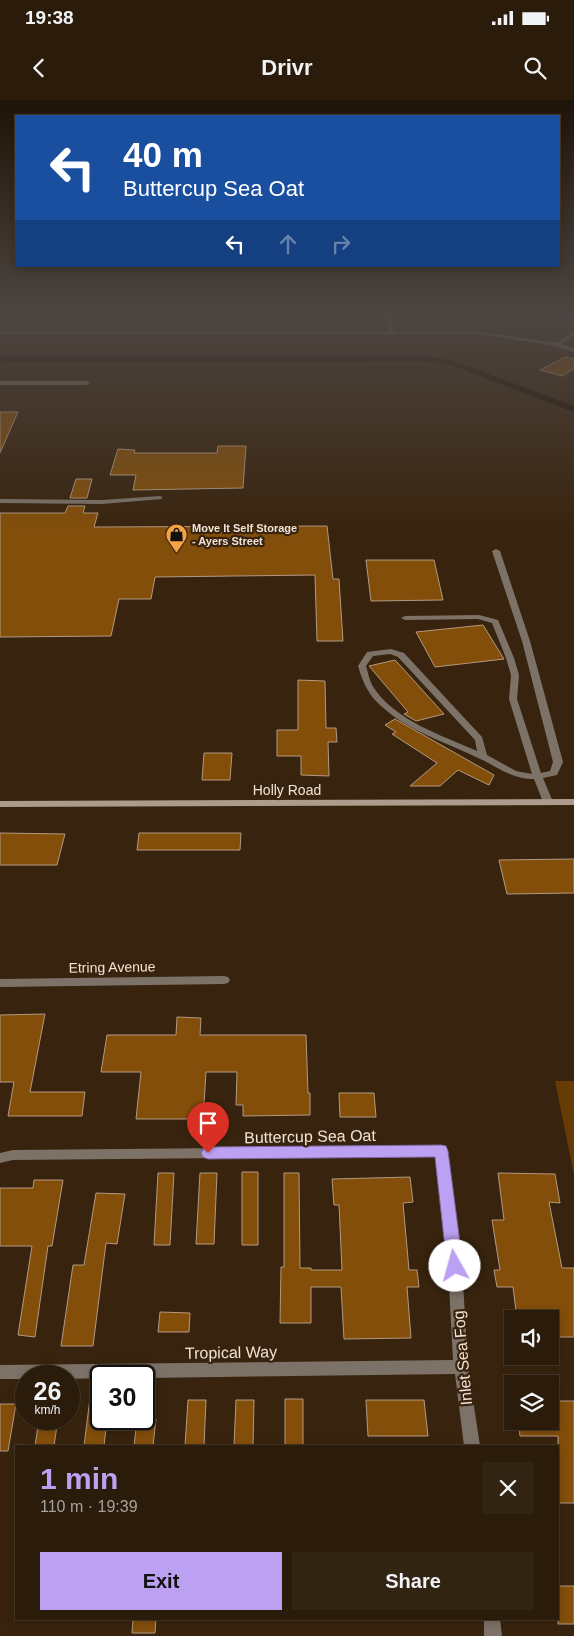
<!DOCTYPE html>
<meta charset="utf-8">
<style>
:root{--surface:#2a1b0a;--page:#322413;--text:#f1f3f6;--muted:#a5a19c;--line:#46392b;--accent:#bca0f2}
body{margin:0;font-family:Arial,sans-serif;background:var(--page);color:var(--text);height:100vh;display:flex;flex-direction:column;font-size:19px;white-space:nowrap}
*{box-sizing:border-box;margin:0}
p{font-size:16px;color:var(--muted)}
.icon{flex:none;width:28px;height:28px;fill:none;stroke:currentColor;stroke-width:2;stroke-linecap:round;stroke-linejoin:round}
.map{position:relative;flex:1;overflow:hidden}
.sheet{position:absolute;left:15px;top:1345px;width:544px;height:175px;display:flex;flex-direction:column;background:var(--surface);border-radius:0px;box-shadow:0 2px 8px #0003,0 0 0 1px var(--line)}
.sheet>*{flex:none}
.top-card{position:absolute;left:15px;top:15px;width:545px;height:152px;border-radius:0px;box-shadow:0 2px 8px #0003,0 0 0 1px var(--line);background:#1a4fa0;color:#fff;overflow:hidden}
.fabs{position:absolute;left:504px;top:1210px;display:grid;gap:10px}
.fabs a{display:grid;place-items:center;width:55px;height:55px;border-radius:0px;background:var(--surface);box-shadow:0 2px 8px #0003,0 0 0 1px var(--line);font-size:25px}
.speed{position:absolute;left:15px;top:1265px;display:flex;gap:10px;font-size:25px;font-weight:700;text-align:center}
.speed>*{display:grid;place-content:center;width:65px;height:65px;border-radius:50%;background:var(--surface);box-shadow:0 2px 8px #0003,0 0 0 1px var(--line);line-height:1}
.speed small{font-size:12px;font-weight:400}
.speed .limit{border:2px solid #111;border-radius:8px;background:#fff;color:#111}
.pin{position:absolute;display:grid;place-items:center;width:42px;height:42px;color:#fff;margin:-51px -21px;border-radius:50% 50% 50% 0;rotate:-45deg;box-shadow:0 0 5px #0007}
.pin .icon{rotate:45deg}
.me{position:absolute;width:55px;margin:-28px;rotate:353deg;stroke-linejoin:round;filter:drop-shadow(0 0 4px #0008)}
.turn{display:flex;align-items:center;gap:18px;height:105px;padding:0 25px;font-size:22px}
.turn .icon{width:65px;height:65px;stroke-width:2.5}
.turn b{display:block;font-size:35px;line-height:42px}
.lanes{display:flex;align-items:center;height:48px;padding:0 25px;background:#0003;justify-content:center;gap:25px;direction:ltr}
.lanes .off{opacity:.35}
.round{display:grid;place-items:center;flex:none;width:52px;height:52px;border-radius:0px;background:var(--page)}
.overview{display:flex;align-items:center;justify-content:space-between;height:85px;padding:0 25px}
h1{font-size:30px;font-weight:700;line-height:38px;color:var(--accent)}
.action{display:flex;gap:10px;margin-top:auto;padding:10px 25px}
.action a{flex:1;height:58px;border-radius:0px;background:var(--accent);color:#111;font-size:20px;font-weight:700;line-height:58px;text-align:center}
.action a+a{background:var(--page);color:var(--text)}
.status{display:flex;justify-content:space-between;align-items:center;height:35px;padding:0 25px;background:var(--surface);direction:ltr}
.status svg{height:14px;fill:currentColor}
header{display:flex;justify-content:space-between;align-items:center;height:65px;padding:0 25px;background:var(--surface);font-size:22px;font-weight:700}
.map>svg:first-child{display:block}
.green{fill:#663b04}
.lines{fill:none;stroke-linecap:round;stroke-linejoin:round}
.canal{fill:#1d0d00;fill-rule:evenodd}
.building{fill:#834e0a;stroke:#b39981}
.service{fill:#7d7268;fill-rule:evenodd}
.minor{fill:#7d7268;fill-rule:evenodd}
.secondary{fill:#ad9b8b;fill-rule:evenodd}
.route{fill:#bca0f2;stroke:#7a689d}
.labels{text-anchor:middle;stroke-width:4.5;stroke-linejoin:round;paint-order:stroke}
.far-poi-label{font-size:11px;font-weight:bold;fill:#f0e2d6;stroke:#38240e;text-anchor:start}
.street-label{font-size:14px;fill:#f0e2d6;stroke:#38240e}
.near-street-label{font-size:16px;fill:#f0e2d6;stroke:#38240e}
</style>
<div class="status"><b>19:38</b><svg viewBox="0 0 49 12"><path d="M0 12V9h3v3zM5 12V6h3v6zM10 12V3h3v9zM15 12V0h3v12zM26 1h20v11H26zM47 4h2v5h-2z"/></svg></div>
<header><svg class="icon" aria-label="back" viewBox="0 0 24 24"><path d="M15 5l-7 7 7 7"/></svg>Drivr<svg class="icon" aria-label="search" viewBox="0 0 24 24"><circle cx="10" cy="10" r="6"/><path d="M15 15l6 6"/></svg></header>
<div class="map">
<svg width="574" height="1536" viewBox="0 0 574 1536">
<rect width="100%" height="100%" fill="#38240e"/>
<path class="green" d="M 555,981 L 574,981 L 574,1075 Z"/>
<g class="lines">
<path class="canal" d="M 423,255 L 455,261 L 574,306 L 574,312 L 450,265 L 423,261 L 0,263 L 0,257 Z"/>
</g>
<path class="building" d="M 565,257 L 574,259 L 574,269 L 562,276 L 540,270 Z
M 0,312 L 18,312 L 0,353 Z
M 218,346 L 246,346 L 243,388 L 133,390 L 136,375 L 110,375 L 118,349 L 135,350 L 134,353 L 217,353 Z
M 76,379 L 92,379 L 87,398 L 70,398 Z
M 68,406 L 85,406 L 83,413 L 98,413 L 94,427 L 327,426 L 333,479 L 339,479 L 343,541 L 317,541 L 315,475 L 155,477 L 151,499 L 119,499 L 111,536 L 0,537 L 0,413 L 65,413 Z
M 366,460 L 434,460 L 443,500 L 371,501 Z
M 483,525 L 504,559 L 435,567 L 416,532 Z
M 395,560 L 407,573 L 444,614 L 416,621 L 404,614 L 408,612 L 369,566 Z
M 298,580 L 325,581 L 326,628 L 336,628 L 337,642 L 328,642 L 329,676 L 301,675 L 301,656 L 277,656 L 277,630 L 298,630 Z
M 395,619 L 494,675 L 489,685 L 458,670 L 440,686 L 410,686 L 437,663 L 392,634 L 396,632 L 385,625 Z
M 204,653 L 232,653 L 230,680 L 202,680 Z
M 0,733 L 65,734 L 57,765 L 0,765 Z
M 139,733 L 241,733 L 240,750 L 137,750 Z
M 574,759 L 574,793 L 507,794 L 499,760 Z
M 45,914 L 30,992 L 85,992 L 82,1016 L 8,1016 L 14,982 L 0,982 L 0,915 Z
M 177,917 L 201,918 L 200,935 L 306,935 L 308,993 L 310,993 L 310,1015 L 243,1016 L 243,1005 L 236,1005 L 237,972 L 206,972 L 203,1019 L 136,1019 L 141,972 L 101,972 L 107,935 L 176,935 Z
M 339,993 L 374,993 L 376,1017 L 340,1017 Z
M 242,1072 L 258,1072 L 258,1145 L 242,1145 Z
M 158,1073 L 174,1073 L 170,1145 L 154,1145 Z
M 200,1073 L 217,1073 L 214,1144 L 196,1144 Z
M 284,1073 L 299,1073 L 300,1168 L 311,1168 L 311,1170 L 342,1170 L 339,1105 L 334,1105 L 332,1079 L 410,1077 L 413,1102 L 403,1103 L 409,1170 L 417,1170 L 419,1187 L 407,1187 L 411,1238 L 344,1239 L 341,1187 L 311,1187 L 311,1223 L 280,1223 L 281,1167 L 284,1167 Z
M 498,1073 L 555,1074 L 560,1103 L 549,1102 L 562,1168 L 574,1168 L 574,1237 L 550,1237 L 550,1219 L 517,1219 L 513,1187 L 497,1187 L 494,1170 L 500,1170 L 492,1120 L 504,1120 Z
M 34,1080 L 63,1080 L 52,1146 L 48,1146 L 35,1237 L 18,1235 L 32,1146 L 0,1146 L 0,1088 L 33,1088 Z
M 96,1093 L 125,1094 L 117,1144 L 106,1143 L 93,1246 L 61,1246 L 73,1165 L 84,1165 Z
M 160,1212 L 190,1213 L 189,1232 L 158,1232 Z
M 92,1282 L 101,1282 L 101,1319 L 107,1319 L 104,1346 L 84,1346 Z
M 285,1299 L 303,1299 L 303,1346 L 285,1346 Z
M 188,1300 L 206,1300 L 204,1346 L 185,1346 Z
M 236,1300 L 254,1300 L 253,1346 L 234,1346 Z
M 366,1300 L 424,1300 L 428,1336 L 368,1336 Z
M 550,1301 L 574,1301 L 574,1403 L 558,1403 L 558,1336 L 520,1336 L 518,1321 L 550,1321 Z
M 0,1304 L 16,1304 L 8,1351 L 0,1351 Z
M 39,1319 L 58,1319 L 54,1346 L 35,1346 Z
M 137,1319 L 156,1319 L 153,1346 L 134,1346 Z
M 558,1486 L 574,1486 L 574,1524 L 558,1524 Z
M 133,1519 L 156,1519 L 155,1533 L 132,1533 Z"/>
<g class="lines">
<path class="service" d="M 388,217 L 392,217 L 394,232 L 480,232 L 557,243 L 574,248 L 574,252 L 556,246 L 480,234 L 0,234 L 0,232 L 389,232 Z
M 160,396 L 162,397 L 162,399 L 102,404 L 0,403 L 0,399 L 102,400 Z
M 496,449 L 500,451 L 530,541 L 563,662 L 557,675 L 543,678 L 553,702 L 548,705 L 543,702 L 534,679 C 512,680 497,666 478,658 C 443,641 402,629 375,600 C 366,590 362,579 358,566 L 367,552 L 391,549 L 404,553 L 482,637 L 487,655 L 516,671 L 532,674 L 509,599 L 511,575 L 506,558 L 492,523 L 478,519 L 405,520 L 401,518 L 405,516 L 479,515 L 498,520 L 514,558 L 519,575 L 517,599 L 541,673 L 550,671 L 553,662 L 522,541 L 492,451 ZM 390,554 L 398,557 L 475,640 L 477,651 C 441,635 393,620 372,585 C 369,579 368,572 366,566 L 373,556 Z"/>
<path class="minor" d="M 572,232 L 574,232 L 574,235 L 559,246 L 555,246 L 555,244 Z
M 0,281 L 87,281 L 90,283 L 87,285 L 0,285 Z
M 224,876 L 228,877 L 230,880 L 228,883 L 224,884 L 0,887 L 0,879 Z
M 441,1046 L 445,1047 L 447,1051 L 462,1166 L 468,1267 L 480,1346 L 464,1346 L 455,1274 L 144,1278 L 144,1276 L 101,1276 L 101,1278 L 69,1279 L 69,1276 L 26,1276 L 26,1279 L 0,1279 L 0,1265 L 453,1260 L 448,1166 L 435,1056 L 13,1060 L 0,1063 L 0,1053 L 13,1050 Z
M 484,1519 L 500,1519 L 502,1536 L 484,1536 Z"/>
<path class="secondary" d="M 574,699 L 574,705 L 0,707 L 0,701 Z"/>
</g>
<linearGradient id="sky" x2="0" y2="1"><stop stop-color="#1f1408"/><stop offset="0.5" stop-color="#4d4541"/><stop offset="1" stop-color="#4d4541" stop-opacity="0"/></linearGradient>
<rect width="574" height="432" fill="url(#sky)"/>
<path class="route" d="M 441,1045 L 446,1046 L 448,1051 L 463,1166 L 461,1171 L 455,1174 L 449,1171 L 447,1166 L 435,1057 L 208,1059 L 203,1057 L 201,1053 L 203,1049 L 208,1047 Z"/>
<defs>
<symbol id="shop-pin" viewBox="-11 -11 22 30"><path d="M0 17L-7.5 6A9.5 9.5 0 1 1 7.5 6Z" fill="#f6a246" stroke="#38240e"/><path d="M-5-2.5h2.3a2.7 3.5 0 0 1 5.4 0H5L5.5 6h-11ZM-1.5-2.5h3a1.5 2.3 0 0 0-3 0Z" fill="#111"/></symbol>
</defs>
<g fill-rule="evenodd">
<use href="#shop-pin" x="164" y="422" width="25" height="34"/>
</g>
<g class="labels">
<g class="far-poi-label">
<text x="192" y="432">Move It Self Storage<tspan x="192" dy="13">- Ayers Street</tspan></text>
</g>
<g class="street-label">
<text x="287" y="695">Holly Road</text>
<text transform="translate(112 867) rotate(-1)" y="5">Etring Avenue</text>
</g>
<g class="near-street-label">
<text transform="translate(310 1036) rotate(-1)" y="6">Buttercup Sea Oat</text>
<text transform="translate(231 1252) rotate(-1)" y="6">Tropical Way</text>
<text transform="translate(462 1258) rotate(-95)" y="6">Inlet Sea Fog</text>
</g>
</g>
</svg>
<div class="fabs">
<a><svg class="icon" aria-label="sound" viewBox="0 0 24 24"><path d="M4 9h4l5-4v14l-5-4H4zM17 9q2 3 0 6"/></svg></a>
<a><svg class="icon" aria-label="layers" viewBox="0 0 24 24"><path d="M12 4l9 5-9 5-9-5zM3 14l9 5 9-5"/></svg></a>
</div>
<div class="speed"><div>26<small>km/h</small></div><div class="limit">30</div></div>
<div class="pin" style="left:208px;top:1053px;background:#d93025"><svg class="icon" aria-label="arrive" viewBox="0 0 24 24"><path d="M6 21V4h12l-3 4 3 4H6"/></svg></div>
<svg class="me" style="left:455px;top:1166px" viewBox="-20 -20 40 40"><circle r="19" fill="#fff"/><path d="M0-13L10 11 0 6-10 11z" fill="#bca0f2"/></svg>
<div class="top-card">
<div class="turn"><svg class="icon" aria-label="left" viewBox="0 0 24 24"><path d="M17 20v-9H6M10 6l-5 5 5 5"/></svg><div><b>40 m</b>Buttercup Sea Oat</div></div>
<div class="lanes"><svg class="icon" aria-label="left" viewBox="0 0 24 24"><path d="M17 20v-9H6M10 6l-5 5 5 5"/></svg><svg class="icon off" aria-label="ahead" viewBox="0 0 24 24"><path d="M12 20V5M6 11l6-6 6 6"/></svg><svg class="icon off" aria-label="right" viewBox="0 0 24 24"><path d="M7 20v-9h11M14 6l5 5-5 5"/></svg></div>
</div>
<section class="sheet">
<div class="overview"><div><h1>1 min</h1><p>110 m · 19:39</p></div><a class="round"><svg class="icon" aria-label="close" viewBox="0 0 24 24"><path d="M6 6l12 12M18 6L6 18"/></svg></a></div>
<div class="action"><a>Exit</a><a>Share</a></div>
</section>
</div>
